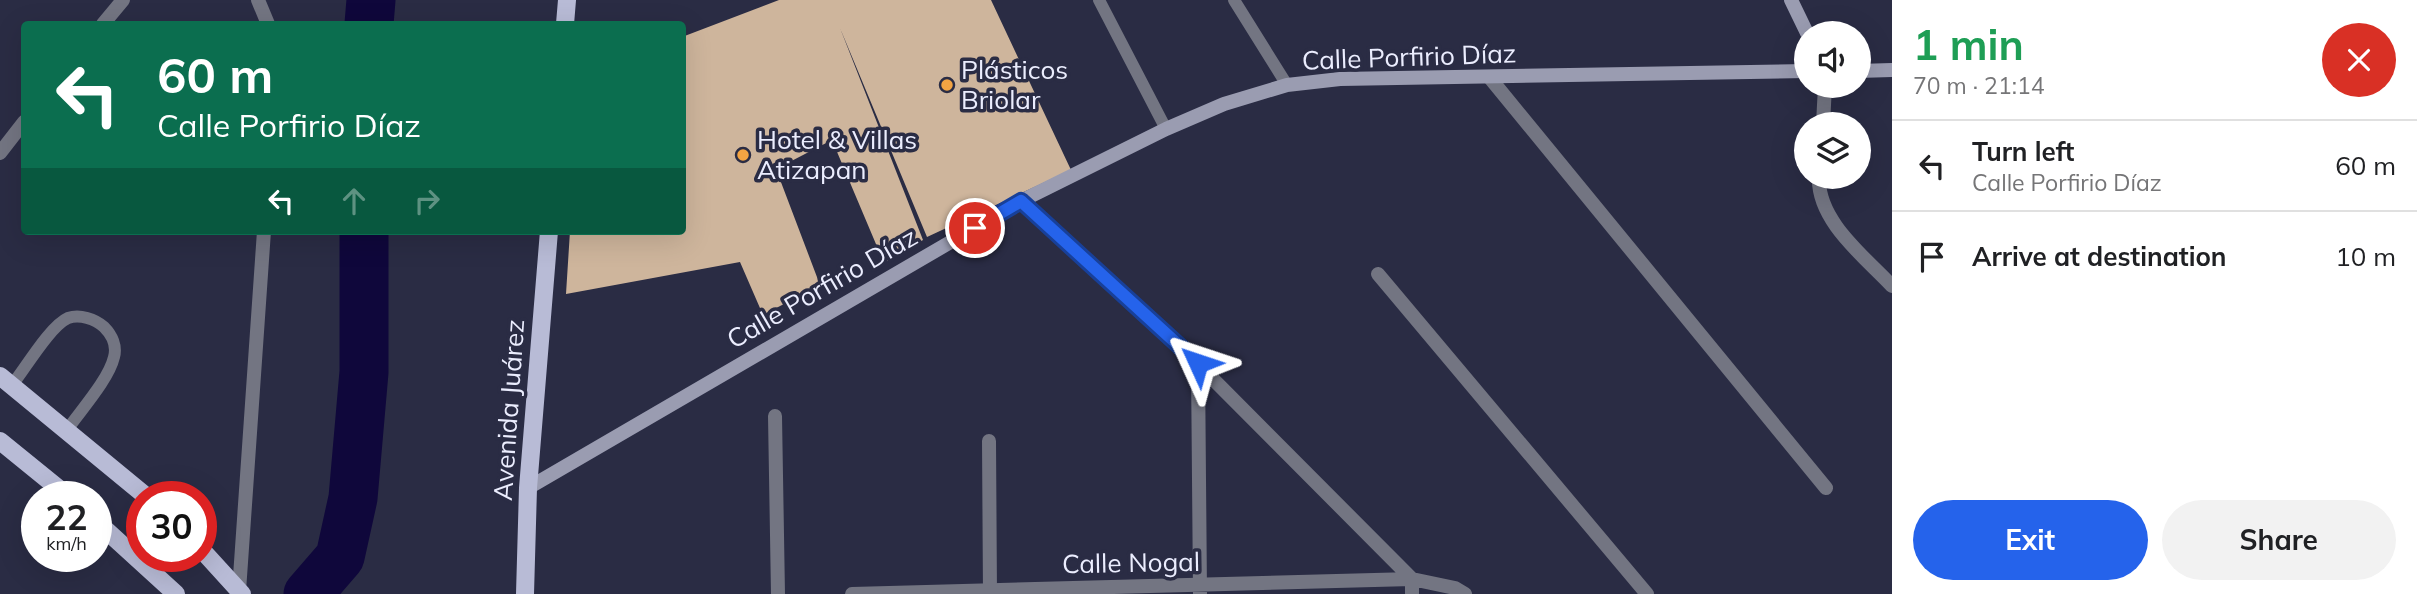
<!DOCTYPE html>
<meta charset="utf-8">
<style>
:root{--surface:#fff;--page:#f2f2f2;--text:#202124;--muted:#757577;--line:#e0e0e0;--accent:#2563eb}
body{margin:0;font-family:Mulish,sans-serif;background:var(--page);color:var(--text);height:100vh;display:flex;flex-direction:column;font-size:26px;white-space:nowrap}
*{box-sizing:border-box;margin:0}
p{font-size:23px;color:var(--muted)}
.icon{flex:none;width:38px;height:38px;fill:none;stroke:currentColor;stroke-width:2;stroke-linecap:round;stroke-linejoin:round}
.map{position:relative;flex:1;overflow:hidden}
.drawer{display:flex;flex-direction:column;background:var(--surface);width:525px}
.drawer>*{flex:none}
.banner{position:absolute;left:21px;top:21px;width:665px;height:214px;border-radius:7px;box-shadow:0 7px 28px #0002;background:#0b6e4f;color:#fff;overflow:hidden}
.controls{position:absolute;left:1794px;top:21px;display:grid;gap:14px}
.controls a{display:grid;place-items:center;width:77px;height:77px;border-radius:50%;background:var(--surface);box-shadow:0 7px 28px #0002;font-size:35px}
.speed{position:absolute;left:21px;top:481px;display:flex;gap:14px;font-size:35px;font-weight:700;text-align:center}
.speed>*{display:grid;place-content:center;width:91px;height:91px;border-radius:50%;background:var(--surface);box-shadow:0 7px 28px #0002;line-height:1}
.speed small{font-size:18px;font-weight:400}
.speed .limit{border:10px solid #d22;background:#fff;color:#111}
.pin{position:absolute;display:grid;place-items:center;width:60px;height:60px;color:#fff;margin:-30px;border:4px solid #fff;border-radius:50%;box-shadow:0 2px 7px #0007}
.me{position:absolute;width:77px;margin:-38px;rotate:312deg;stroke-linejoin:round;filter:drop-shadow(0 0 5px #0008)}
.turn{display:flex;align-items:center;gap:24px;height:147px;padding:0 21px;font-size:32px}
.turn .icon{width:91px;height:91px;stroke-width:2.5}
.turn b{display:block;font-size:49px;line-height:60px}
.lanes{display:flex;align-items:center;height:66px;padding:0 21px;background:#0003;justify-content:center;gap:35px;direction:ltr}
.lanes .off{opacity:.35}
.round{display:grid;place-items:center;flex:none;width:74px;height:74px;border-radius:37px;background:var(--page)}
.head{display:flex;align-items:center;justify-content:space-between;height:119px;padding:0 21px}
h1{font-size:42px;font-weight:700;line-height:52px;color:#1e9e55}
.primary-button{display:flex;gap:14px;margin-top:auto;padding:14px 21px}
.primary-button a{flex:1;height:80px;border-radius:42px;background:var(--accent);color:#fff;font-size:28px;font-weight:700;line-height:80px;text-align:center}
.primary-button a+a{background:var(--page);color:var(--text)}
ul{padding:0;list-style:none}
li{display:flex;align-items:center;gap:21px;height:91px;padding:0 21px;border-top:2px solid var(--line)}
li div{flex:1}
li b{display:block;font-size:26px}
li em{font-style:normal}
main{display:flex;flex:1;min-height:0}
.map>svg:first-child{display:block}
.lines{fill:none;stroke-linecap:round;stroke-linejoin:round}
.river{stroke:#0f073b;stroke-width:49}
.building{fill:#ceb59c}
.lane{stroke:#737582;stroke-width:12}
.street{stroke:#737582;stroke-width:14}
.secondary{stroke:#9a9cb1;stroke-width:14}
.primary{stroke:#b8bbd6;stroke-width:18}
.route-casing{stroke:#184099;stroke-width:18}
.route{stroke:#2563eb;stroke-width:12}
.poi-dot{fill:#f3a443;stroke:#2a2c44;stroke-width:2.5}
.labels{text-anchor:middle;stroke-width:7;stroke-linejoin:round;paint-order:stroke}
.street-label{font-size:26px;fill:#ebedfe;stroke:#2a2c44}
.poi-label{font-size:26px;fill:#ebedfe;stroke:#2a2c44;text-anchor:start}
</style>
<main>
<div class="map">
<svg width="1892" height="594" viewBox="0 0 1892 594">
<rect width="100%" height="100%" fill="#2a2c44"/>
<g class="lines">
<path class="river" d="M 369,24 L 371,0
M 308,594 L 340,557 L 353,498 L 364,372 L 364,231"/>
</g>
<path class="building" d="M 779,0 L 991,0 L 1071,170 L 927,237 L 840,28 L 923,240 L 884,263 L 832,140 L 776,169 L 820,285 L 763,315 L 740,262 L 566,294 L 570,231 L 682,231 L 682,37 Z"/>
<g class="lines">
<path class="lane" d="M 1099,0 L 1166,129
M 1234,0 L 1287,85
M 12,385 C 25,369 50,326 68,318 C 80,314 95,319 104,327 C 112,335 117,346 114,357 C 109,379 81,410 67,430"/>
<path class="street" d="M 258,0 L 268,24
M 103,24 L 123,0
M 1490,78 L 1826,488
M 1823,124 L 1825,86
M 0,153 L 24,122
M 1819,177 C 1817,221 1865,257 1892,286
M 1021,201 L 1198,364 L 1412,579 L 1455,588 L 1465,594
M 1378,274 L 1647,594
M 1198,364 L 1200,593
M 775,416 L 778,594
M 989,441 L 990,594
M 239,591 L 264,231
M 852,594 L 1412,579 L 1412,594"/>
<path class="secondary" d="M 1791,0 L 1807,33
M 1858,71 L 1892,70
M 528,488 L 1021,201 L 1166,129 L 1224,104 L 1287,85 L 1340,79 L 1806,71"/>
<path class="primary" d="M 565,24 L 567,0
M 0,376 L 147,497
M 0,441 L 69,497
M 96,521 L 176,594
M 201,549 L 242,594
M 525,594 L 528,488 L 549,231"/>
</g>
<g class="lines">
<defs>
<path id="route" d="M 975,228 L 1021,201 L 1198,363"/>
</defs>
<use href="#route" class="route-casing"/>
<use href="#route" class="route"/>
</g>
<g class="poi-dot">
<circle cx="947" cy="85" r="7"/>
<circle cx="743" cy="155" r="7"/>
</g>
<g class="labels">
<g class="street-label">
<text transform="translate(1409 57) rotate(-2)" y="9">Calle Porfirio Díaz</text>
<text transform="translate(822 288) rotate(-30)" y="9">Calle Porfirio Díaz</text>
<text transform="translate(509 410) rotate(-86)" y="9">Avenida Juárez</text>
<text transform="translate(1131 563) rotate(-1)" y="9">Calle Nogal</text>
</g>
<g class="poi-label">
<text x="961" y="79">Plásticos<tspan x="961" dy="30">Briolar</tspan></text>
<text x="757" y="149">Hotel &amp; Villas<tspan x="757" dy="30">Atizapan</tspan></text>
</g>
</g>
</svg>
<div class="controls">
<a><svg class="icon" aria-label="sound" viewBox="0 0 24 24"><path d="M4 9h4l5-4v14l-5-4H4zM17 9q2 3 0 6"/></svg></a>
<a><svg class="icon" aria-label="layers" viewBox="0 0 24 24"><path d="M12 4l9 5-9 5-9-5zM3 14l9 5 9-5"/></svg></a>
</div>
<div class="speed"><div>22<small>km/h</small></div><div class="limit">30</div></div>
<div class="pin" style="left:975px;top:228px;background:#d93025"><svg class="icon" aria-label="arrive" viewBox="0 0 24 24"><path d="M6 21V4h12l-3 4 3 4H6"/></svg></div>
<svg class="me" style="left:1198px;top:363px" viewBox="-20 -20 40 40"><path d="M0-17L14 15 0 8-14 15z" fill="#2563eb" stroke="#fff" stroke-width="4"/></svg>
<div class="banner">
<div class="turn"><svg class="icon" aria-label="left" viewBox="0 0 24 24"><path d="M17 20v-9H6M10 6l-5 5 5 5"/></svg><div><b>60 m</b>Calle Porfirio Díaz</div></div>
<div class="lanes"><svg class="icon" aria-label="left" viewBox="0 0 24 24"><path d="M17 20v-9H6M10 6l-5 5 5 5"/></svg><svg class="icon off" aria-label="ahead" viewBox="0 0 24 24"><path d="M12 20V5M6 11l6-6 6 6"/></svg><svg class="icon off" aria-label="right" viewBox="0 0 24 24"><path d="M7 20v-9h11M14 6l5 5-5 5"/></svg></div>
</div>
</div>
<section class="drawer">
<div class="head"><div><h1>1 min</h1><p>70 m · 21:14</p></div><a class="round" style="background:#d93025;color:#fff"><svg class="icon" aria-label="close" viewBox="0 0 24 24"><path d="M6 6l12 12M18 6L6 18"/></svg></a></div>
<ul>
<li><svg class="icon" aria-label="left" viewBox="0 0 24 24"><path d="M17 20v-9H6M10 6l-5 5 5 5"/></svg><div><b>Turn left</b><p>Calle Porfirio Díaz</p></div><em>60 m</em></li>
<li><svg class="icon" aria-label="arrive" viewBox="0 0 24 24"><path d="M6 21V4h12l-3 4 3 4H6"/></svg><div><b>Arrive at destination</b></div><em>10 m</em></li>
</ul>
<div class="primary-button"><a>Exit</a><a>Share</a></div>
</section>
</main>
